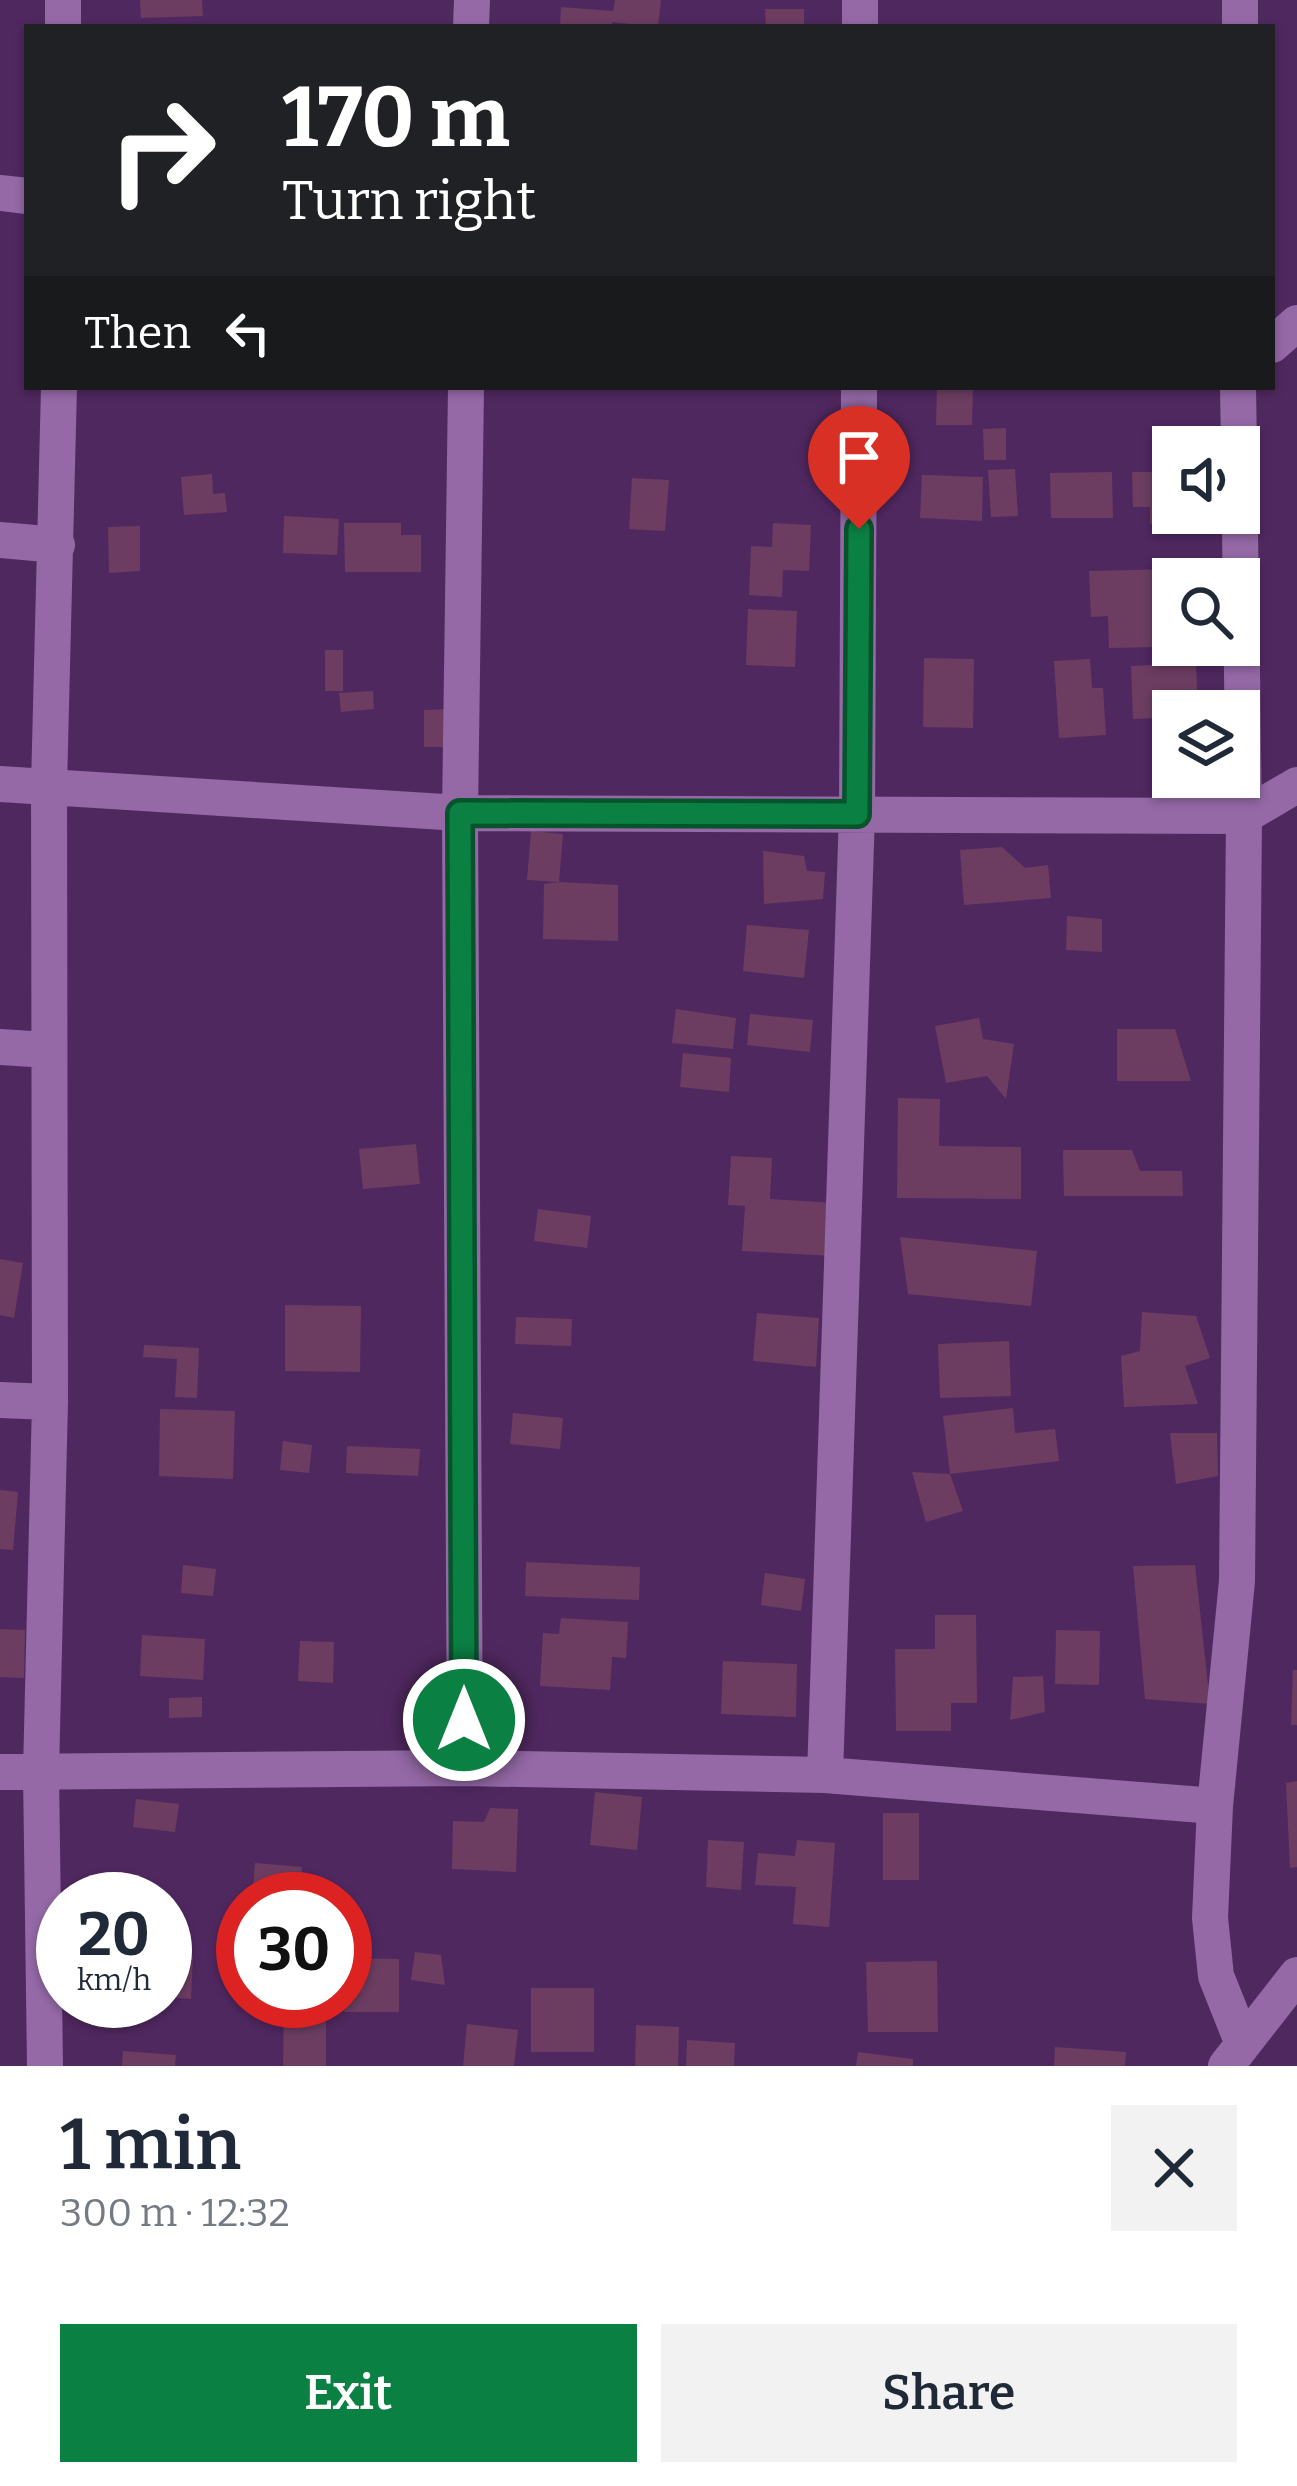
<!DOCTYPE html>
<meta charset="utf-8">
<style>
:root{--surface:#fff;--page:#f2f2f3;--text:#1f2937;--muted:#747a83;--accent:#0b8043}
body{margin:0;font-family:Bitter,serif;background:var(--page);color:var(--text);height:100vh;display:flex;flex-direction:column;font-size:45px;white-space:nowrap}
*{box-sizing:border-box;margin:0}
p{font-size:39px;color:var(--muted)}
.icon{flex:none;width:66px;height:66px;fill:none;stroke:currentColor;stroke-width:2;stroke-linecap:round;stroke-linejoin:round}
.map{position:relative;height:2066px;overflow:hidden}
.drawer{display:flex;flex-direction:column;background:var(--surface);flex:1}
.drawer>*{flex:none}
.top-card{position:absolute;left:24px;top:24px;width:1251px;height:366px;border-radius:0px;box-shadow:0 3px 9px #0004;background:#202124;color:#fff;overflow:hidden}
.tools{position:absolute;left:1152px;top:426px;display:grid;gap:24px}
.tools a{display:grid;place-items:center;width:108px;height:108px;border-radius:0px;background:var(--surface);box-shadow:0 3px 9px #0004;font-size:60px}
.speed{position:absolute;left:36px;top:1872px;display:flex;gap:24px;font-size:60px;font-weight:700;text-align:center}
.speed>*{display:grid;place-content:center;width:156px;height:156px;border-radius:50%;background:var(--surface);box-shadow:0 3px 9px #0004;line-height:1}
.speed small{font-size:30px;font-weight:400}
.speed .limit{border:18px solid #d22;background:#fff;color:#111}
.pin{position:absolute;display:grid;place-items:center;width:102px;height:102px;color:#fff;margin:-123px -51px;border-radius:50% 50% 50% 0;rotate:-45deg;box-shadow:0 0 12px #0007}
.pin .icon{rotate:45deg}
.me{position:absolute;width:132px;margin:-66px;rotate:0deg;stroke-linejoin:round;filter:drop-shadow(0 0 9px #0008)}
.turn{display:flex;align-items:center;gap:42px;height:252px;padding:0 60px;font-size:54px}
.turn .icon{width:156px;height:156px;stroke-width:2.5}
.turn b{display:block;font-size:84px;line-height:102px}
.then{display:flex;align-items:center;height:114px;padding:0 60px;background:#0003;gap:24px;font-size:45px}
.round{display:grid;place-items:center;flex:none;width:126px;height:126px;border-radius:0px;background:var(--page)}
.headline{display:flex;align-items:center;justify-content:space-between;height:204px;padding:0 60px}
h1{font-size:72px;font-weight:600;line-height:90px}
.primary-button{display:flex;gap:24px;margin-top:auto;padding:24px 60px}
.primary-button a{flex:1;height:138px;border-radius:0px;background:var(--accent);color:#fff;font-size:48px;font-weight:600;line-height:138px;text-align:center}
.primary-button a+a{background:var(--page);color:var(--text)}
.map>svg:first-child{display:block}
.building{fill:#6c3d61}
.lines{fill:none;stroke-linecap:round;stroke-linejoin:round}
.minor{stroke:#9469a6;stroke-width:36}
.route-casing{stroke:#07532c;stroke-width:30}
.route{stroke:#0b8043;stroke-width:21}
</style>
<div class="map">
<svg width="1297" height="2066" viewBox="0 0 1297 2066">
<rect width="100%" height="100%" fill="#502860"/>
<path class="building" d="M 140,0 L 202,0 L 203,16 L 141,18 Z
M 615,0 L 661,0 L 658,27 L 612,22 L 612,27 L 560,27 L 561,7 L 613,11 Z
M 765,9 L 804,9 L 804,27 L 766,27 Z
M 937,387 L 973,387 L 972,425 L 936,425 Z
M 1006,428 L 1006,460 L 984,460 L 983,429 Z
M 1015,469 L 1018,516 L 991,517 L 988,470 Z
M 1112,472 L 1113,518 L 1051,518 L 1050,473 Z
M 1132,472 L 1173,472 L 1173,513 L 1207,513 L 1207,523 L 1150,524 L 1150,507 L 1133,507 Z
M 212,474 L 213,494 L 225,493 L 227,512 L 184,515 L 181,477 Z
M 922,475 L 983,477 L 982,521 L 920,518 Z
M 632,478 L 669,480 L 665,531 L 629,529 Z
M 284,516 L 339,519 L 337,555 L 283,553 Z
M 344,523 L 401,523 L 401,535 L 421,535 L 421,572 L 345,572 Z
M 773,523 L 811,525 L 809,571 L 783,570 L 782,597 L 749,595 L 751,546 L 772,547 Z
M 140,526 L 140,571 L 109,573 L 108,527 Z
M 1178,569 L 1178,579 L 1173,579 L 1173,616 L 1155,617 L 1156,647 L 1109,648 L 1108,616 L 1091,617 L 1089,571 Z
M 748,609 L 797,611 L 795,667 L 746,665 Z
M 325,650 L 343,650 L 343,691 L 325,691 Z
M 924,658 L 974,659 L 973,728 L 923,727 Z
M 1090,659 L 1092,688 L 1103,688 L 1106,735 L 1059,738 L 1054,661 Z
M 1196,663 L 1198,711 L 1173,711 L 1173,717 L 1133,719 L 1131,666 Z
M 373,691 L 374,709 L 341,712 L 339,693 Z
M 451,709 L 451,747 L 424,747 L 424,710 Z
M 531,831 L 563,834 L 559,882 L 527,880 Z
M 1002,847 L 1025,868 L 1048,865 L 1051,898 L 964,905 L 960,850 Z
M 763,851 L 804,856 L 807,871 L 825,872 L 823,899 L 764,904 Z
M 559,882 L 618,885 L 618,941 L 543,939 L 544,884 Z
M 1067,916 L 1102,919 L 1102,952 L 1066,950 Z
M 747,925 L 809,930 L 804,978 L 743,971 Z
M 676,1009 L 736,1018 L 733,1049 L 672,1043 Z
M 750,1014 L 813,1020 L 810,1052 L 747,1045 Z
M 979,1018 L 983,1039 L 1014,1044 L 1006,1099 L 987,1076 L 946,1083 L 935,1026 Z
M 1117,1029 L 1175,1029 L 1191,1081 L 1117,1081 Z
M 683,1053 L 731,1058 L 729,1092 L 680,1087 Z
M 898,1098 L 940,1099 L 939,1146 L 1021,1147 L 1021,1199 L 897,1198 Z
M 416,1144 L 420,1184 L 363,1189 L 359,1149 Z
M 1063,1150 L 1132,1150 L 1140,1171 L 1182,1171 L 1183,1196 L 1064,1196 Z
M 731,1156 L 772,1158 L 770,1199 L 835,1203 L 832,1256 L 742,1251 L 745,1206 L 728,1205 Z
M 538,1209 L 591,1216 L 587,1248 L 534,1241 Z
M 900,1237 L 1037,1251 L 1031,1306 L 908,1294 Z
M 0,1259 L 23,1263 L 14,1318 L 0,1315 Z
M 285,1305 L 361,1306 L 360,1372 L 285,1371 Z
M 1142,1312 L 1196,1316 L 1210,1358 L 1185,1366 L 1198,1404 L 1124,1407 L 1121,1356 L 1140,1351 Z
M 757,1313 L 819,1318 L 816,1367 L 753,1361 Z
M 516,1317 L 572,1319 L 571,1346 L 515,1344 Z
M 1009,1341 L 1011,1396 L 940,1398 L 938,1344 Z
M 144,1345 L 199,1348 L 197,1398 L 175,1397 L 177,1359 L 143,1357 Z
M 1013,1408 L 1015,1433 L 1055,1429 L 1059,1461 L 950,1474 L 943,1416 Z
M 160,1409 L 235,1411 L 233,1479 L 159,1476 Z
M 513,1413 L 563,1418 L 560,1449 L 510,1444 Z
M 1170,1433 L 1217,1433 L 1218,1476 L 1176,1484 Z
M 283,1441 L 312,1445 L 309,1473 L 280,1470 Z
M 347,1446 L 420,1449 L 418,1476 L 346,1473 Z
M 912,1472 L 950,1474 L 963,1511 L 926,1522 Z
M 0,1490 L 18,1492 L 13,1550 L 0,1549 Z
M 526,1562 L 640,1567 L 639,1600 L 525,1596 Z
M 183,1565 L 216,1569 L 213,1596 L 181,1593 Z
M 1195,1565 L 1210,1704 L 1145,1699 L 1133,1566 Z
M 765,1573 L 805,1579 L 801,1611 L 761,1605 Z
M 935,1615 L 976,1615 L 977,1703 L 951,1703 L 951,1731 L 896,1731 L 895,1649 L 935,1649 Z
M 561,1618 L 628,1622 L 626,1658 L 612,1657 L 610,1690 L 540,1686 L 543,1633 L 559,1634 Z
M 0,1629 L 25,1630 L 24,1678 L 0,1677 Z
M 1056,1630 L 1100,1631 L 1099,1685 L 1055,1684 Z
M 142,1635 L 205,1639 L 203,1680 L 140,1676 Z
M 300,1641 L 334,1642 L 333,1683 L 298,1681 Z
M 723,1661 L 797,1664 L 796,1717 L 721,1714 Z
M 1293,1670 L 1297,1670 L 1297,1725 L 1291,1725 Z
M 1043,1676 L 1045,1712 L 1010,1720 L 1013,1677 Z
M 202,1697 L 202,1717 L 169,1718 L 169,1698 Z
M 1297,1781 L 1297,1867 L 1290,1868 L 1286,1783 Z
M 595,1792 L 642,1797 L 637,1850 L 590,1845 Z
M 136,1799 L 179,1804 L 175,1832 L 133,1827 Z
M 490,1808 L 518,1809 L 516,1872 L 452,1869 L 453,1821 L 484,1822 Z
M 883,1813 L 919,1813 L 919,1880 L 883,1880 Z
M 708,1840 L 744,1842 L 741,1890 L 706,1887 Z
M 797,1840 L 835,1843 L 829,1927 L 793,1924 L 796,1887 L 755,1885 L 758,1853 L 795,1856 Z
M 255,1863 L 302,1867 L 300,1899 L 252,1899 Z
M 415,1952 L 441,1955 L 445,1985 L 411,1980 Z
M 165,1954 L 193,1956 L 191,1999 L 165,1997 Z
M 345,1958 L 399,1959 L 399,2012 L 344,2012 Z
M 937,1961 L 938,2032 L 868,2032 L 866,1962 Z
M 531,1988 L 594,1988 L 594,2052 L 531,2052 Z
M 284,2006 L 326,2007 L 326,2066 L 283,2066 Z
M 467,2024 L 518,2030 L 514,2066 L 463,2066 Z
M 636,2025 L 679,2027 L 678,2066 L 635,2066 Z
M 687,2040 L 735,2043 L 734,2066 L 686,2066 Z
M 1055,2047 L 1126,2052 L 1125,2066 L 1054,2066 Z
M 123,2051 L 176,2055 L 175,2066 L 122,2066 Z
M 858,2052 L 913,2059 L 913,2066 L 856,2066 Z"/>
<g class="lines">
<path class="minor" d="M 63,27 L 63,0
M 471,27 L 472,0
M 860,27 L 860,0
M 1240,27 L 1240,0
M 0,193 L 27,196
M 1272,345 L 1297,323
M 1238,387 L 1239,447
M 1239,458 L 1244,816 L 1237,1581 L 1215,1806 L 1210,1918 L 1216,1976 L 1243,2044
M 0,540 L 57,545
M 0,784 L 460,813 L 1244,816 L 1297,785
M 0,1047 L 48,1050
M 0,1400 L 50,1402
M 465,1768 L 460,813 L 466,387
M 0,1772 L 465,1768 L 825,1775 L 1215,1806
M 825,1775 L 857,814 L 859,387
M 45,2066 L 41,1772 L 50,1402 L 49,786 L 59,387
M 1226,2066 L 1297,1975"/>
</g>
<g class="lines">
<defs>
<path id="route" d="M 464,1720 L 460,813 L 857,814 L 859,529"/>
</defs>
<use href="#route" class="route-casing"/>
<use href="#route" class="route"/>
</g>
</svg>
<div class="tools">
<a><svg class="icon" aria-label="sound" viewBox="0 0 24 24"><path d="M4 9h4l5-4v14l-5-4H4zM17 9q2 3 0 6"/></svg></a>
<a><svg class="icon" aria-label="search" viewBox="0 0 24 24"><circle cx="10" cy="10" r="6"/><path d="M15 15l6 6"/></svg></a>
<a><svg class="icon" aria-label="layers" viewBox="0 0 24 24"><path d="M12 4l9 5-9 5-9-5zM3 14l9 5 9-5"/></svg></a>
</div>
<div class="speed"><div>20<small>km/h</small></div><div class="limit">30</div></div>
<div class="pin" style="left:859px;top:529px;background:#d93025"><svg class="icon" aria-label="arrive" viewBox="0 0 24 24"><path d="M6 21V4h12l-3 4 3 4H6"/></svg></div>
<svg class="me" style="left:464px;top:1720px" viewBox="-20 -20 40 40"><circle r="17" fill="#0b8043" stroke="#fff" stroke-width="3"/><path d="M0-11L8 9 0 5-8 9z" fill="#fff"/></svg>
<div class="top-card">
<div class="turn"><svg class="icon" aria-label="right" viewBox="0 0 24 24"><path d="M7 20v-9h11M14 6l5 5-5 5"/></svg><div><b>170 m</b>Turn right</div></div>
<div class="then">Then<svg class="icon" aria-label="left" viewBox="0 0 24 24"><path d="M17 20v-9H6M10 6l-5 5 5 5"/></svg></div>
</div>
</div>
<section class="drawer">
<div class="headline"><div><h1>1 min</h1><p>300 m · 12:32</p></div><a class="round"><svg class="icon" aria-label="close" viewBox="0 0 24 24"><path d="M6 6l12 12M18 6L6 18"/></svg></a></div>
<div class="primary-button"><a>Exit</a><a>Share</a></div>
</section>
